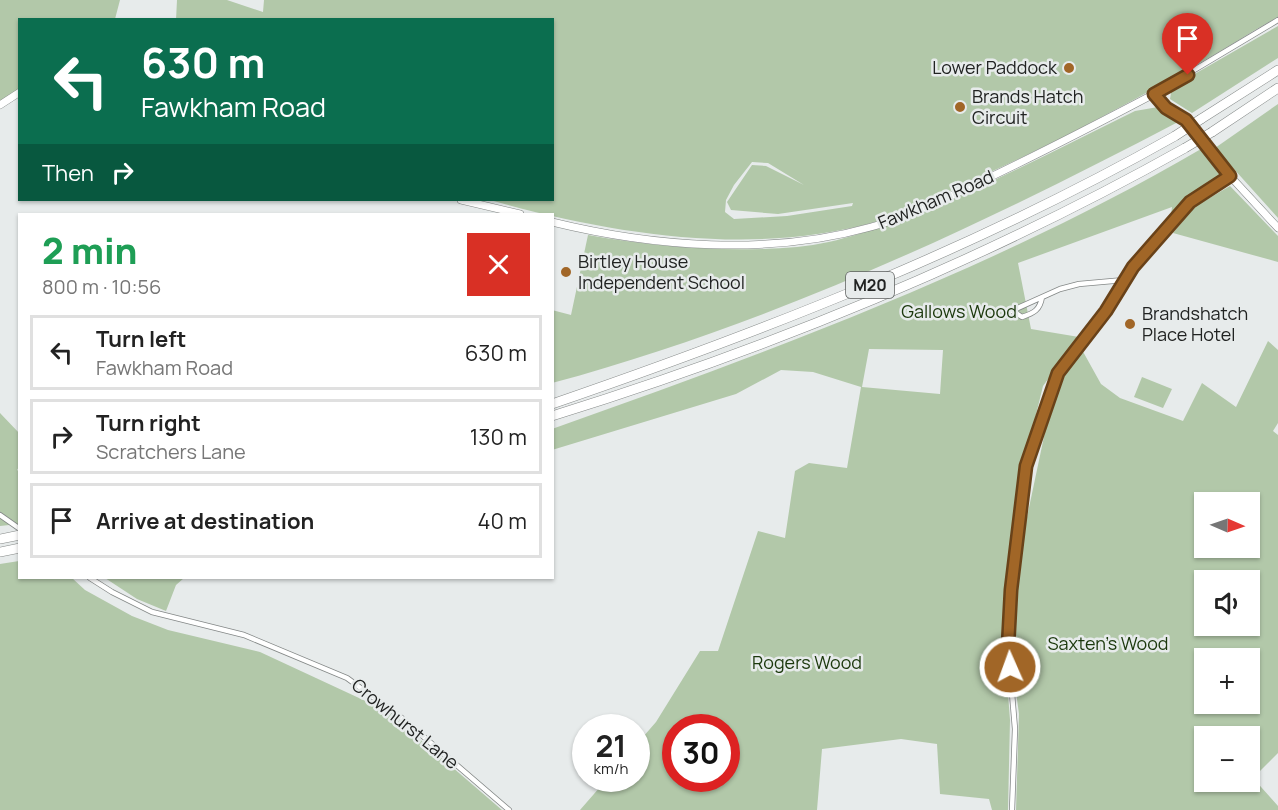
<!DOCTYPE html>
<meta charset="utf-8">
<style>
:root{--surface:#fff;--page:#f6f6f6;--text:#222;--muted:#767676;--line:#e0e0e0}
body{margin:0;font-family:Manrope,sans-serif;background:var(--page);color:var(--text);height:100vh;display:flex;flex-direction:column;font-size:22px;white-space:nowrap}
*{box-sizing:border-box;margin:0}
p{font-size:20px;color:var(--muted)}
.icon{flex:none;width:33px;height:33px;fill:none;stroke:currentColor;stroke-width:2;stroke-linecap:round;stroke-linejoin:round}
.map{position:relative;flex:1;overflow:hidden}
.drawer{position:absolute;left:18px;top:213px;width:536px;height:366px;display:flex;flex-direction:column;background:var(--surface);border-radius:0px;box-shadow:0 2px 4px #0004}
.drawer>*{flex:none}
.guide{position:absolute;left:18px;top:18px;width:536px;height:183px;border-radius:0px;box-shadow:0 2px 4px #0004;background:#0b6e4f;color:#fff;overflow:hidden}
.needle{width:39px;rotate:92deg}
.buttons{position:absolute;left:1194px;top:492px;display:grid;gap:12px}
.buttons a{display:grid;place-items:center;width:66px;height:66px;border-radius:0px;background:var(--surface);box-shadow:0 2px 4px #0004;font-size:30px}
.speed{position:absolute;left:572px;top:714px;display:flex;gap:12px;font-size:30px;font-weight:700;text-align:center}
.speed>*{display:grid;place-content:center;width:78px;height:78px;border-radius:50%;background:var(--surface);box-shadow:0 2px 4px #0004;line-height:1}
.speed small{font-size:15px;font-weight:400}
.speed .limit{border:9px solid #d22;background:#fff;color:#111}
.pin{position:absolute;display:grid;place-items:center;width:51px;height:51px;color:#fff;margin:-62px -26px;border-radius:50% 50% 50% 0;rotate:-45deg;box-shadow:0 0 6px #0007}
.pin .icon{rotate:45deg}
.me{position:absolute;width:66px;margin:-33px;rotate:358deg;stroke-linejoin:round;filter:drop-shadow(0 0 4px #0008)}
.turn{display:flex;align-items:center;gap:21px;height:126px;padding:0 24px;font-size:27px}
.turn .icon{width:78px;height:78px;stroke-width:2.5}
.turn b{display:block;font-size:42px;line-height:51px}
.then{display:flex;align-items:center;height:57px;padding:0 24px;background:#0003;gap:12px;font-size:22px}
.round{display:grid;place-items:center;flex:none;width:63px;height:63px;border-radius:0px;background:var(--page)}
.head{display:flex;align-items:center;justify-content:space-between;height:102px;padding:0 24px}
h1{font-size:36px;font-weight:800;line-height:45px;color:#1e9e55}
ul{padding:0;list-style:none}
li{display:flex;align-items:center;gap:18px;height:75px;margin:0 12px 9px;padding:0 12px;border:3px solid var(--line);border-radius:0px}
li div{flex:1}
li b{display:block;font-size:22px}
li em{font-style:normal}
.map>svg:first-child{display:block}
.green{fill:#b2c8a9;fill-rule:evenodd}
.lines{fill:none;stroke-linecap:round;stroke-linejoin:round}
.street-casing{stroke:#848887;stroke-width:6}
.secondary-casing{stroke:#848887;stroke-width:8}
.highway-casing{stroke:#848887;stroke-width:10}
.street{stroke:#fff;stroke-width:4.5}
.secondary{stroke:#fff;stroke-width:7}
.highway{stroke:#fff;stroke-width:9}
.highway-bridge-casing{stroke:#848887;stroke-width:10;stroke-linecap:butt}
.highway-bridge{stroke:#fff;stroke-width:9}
.route-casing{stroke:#694219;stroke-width:15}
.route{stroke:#a16627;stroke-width:10}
.poi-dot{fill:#a16627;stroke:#e7ebeb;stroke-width:2}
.labels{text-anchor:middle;stroke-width:5;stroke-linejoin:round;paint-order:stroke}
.shield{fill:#e7ebeb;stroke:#5c5f5e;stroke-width:1.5}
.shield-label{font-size:16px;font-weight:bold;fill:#212322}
.poi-label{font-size:18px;fill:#212322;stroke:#e7ebeb;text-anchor:start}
.street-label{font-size:18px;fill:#212322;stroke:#e7ebeb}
.park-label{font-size:18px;fill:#1b380c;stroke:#e7ebeb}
</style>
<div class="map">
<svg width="1278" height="810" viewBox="0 0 1278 810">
<rect width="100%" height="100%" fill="#e7ebeb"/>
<path class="green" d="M 0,0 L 120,0 L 115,19 L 20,20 L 19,91 L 0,103 Z
M 177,0 L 227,0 L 263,12 L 264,0 L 1278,0 L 1278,17 C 1252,31 1227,48 1200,63 C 1127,104 1052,145 975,179 C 942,194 910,213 875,222 C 751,257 612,234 490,200 L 552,200 L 552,20 L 176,20 ZM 752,162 L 768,163 L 804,185 L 766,166 L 752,165 L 727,202 L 731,210 L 778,214 L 853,203 L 852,206 L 787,216 L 734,219 L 725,212 L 726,200 L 734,185 Z
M 1278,26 L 1278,58 L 1192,113 L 1170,99 L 1172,87 Z
M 1278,104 L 1278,218 L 1215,148 Z
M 1158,107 L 1178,122 C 978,227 771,324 552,383 L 552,310 L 571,315 L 588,235 C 657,247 728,253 797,247 C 840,243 880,227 920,212 C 994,183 1064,146 1135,111 Z
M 1201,149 L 1221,177 L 1171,215 L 1172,207 L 1018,263 L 1031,329 L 1079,337 L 1043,386 L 1020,480 L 1004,642 L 1010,720 L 1008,810 L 992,810 L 989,799 L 940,794 L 937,744 L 901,739 L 822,749 L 817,810 L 580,810 L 607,779 L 636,778 L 636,745 L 656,722 L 700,651 L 718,651 L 758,531 L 785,538 L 795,471 L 809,463 L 847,468 L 861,387 L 813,372 L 781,370 L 736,394 L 552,450 L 552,429 C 774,350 997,268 1201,149 ZM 869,349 L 943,350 L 940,394 L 862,387 ZM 675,728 L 726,728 L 726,778 L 675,778 Z
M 1230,186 L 1278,236 L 1278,262 L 1173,233 L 1194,207 Z
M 1268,341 L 1278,350 L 1278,423 L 1273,431 L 1278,435 L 1278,753 L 1253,778 L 1278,806 L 1278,810 L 1016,810 L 1019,714 L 1010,648 L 1015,574 L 1053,394 L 1081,348 L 1101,384 L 1120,398 L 1183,421 L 1202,383 L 1236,407 ZM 1204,502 L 1250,502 L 1250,548 L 1204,548 ZM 1204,580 L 1250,580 L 1250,626 L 1204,626 ZM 1204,658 L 1250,658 L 1250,704 L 1204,704 ZM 1204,736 L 1250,736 L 1250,782 L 1204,782 Z
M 1142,377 L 1172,389 L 1163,408 L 1134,397 Z
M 0,413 L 20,434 L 19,467 L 17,470 L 20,472 L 19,524 L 0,526 Z
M 19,561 L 20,578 L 72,578 L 85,590 L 132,616 L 168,630 L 260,652 L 387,711 L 502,810 L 0,810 L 0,564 Z
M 105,578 L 184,578 L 176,585 L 166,611 L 137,599 Z"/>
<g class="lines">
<defs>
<path id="street" d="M 1154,94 L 1278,20
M 1013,311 L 1022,317 C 1034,313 1040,310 1042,297
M 1009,312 L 1060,289 L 1079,284 L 1124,280
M 0,515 L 20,529
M 90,578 L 112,592 L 152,612 L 244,635 L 347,678 L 403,719 L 509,810
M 1012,810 L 1015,729 L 1008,646 L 1011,590 L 1026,466 L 1044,410 L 1058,373 L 1106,311 L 1133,267 L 1190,203 L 1230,176"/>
<path id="secondary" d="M 0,105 L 20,92
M 461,200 L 520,214
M 552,222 C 654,247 768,256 871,227 C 909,217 945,199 980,182 C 1039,154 1097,124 1154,94 L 1166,108 L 1186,120 L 1230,176 L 1278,228"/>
<path id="highway" d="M 1201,119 L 1278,70
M 1212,132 L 1278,88
M 552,404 C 767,330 977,248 1175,136
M 552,416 C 771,348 985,260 1185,148
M 0,539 L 20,535
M 0,552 L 20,548"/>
</defs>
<use href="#street" class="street-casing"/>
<use href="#secondary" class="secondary-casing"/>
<use href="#highway" class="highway-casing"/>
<use href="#street" class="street"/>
<use href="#secondary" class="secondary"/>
<use href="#highway" class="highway"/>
<defs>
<path id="highway-bridge" d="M 1175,136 L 1201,119
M 1185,148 L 1212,132"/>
</defs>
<use href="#highway-bridge" class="highway-bridge-casing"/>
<use href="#highway-bridge" class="highway-bridge"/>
</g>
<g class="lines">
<defs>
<path id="route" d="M 1010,667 L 1008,646 L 1011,590 L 1026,466 L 1058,373 L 1106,311 L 1133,267 L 1190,202 L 1230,176 L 1186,120 L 1166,108 L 1154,94 L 1188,75"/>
</defs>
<use href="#route" class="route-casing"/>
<use href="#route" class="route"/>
</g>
<g class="poi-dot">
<circle cx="1069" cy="68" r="6"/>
<circle cx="960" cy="107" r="6"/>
<circle cx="566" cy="272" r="6"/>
<circle cx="1130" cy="324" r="6"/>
</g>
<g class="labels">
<rect class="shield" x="846" y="272" width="48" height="26" rx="4.5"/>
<g class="shield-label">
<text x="870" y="291">M20</text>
</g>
<g class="poi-label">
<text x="1057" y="74" text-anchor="end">Lower Paddock</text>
<text x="972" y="103">Brands Hatch<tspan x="972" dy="21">Circuit</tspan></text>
<text x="578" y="268">Birtley House<tspan x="578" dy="21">Independent School</tspan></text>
<text x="1142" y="320">Brandshatch<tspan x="1142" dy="21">Place Hotel</tspan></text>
</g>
<g class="street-label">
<text transform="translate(936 200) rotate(-23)" y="6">Fawkham Road</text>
<text transform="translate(405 724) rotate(39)" y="6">Crowhurst Lane</text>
</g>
<g class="park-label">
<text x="959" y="318">Gallows Wood</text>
<text x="1108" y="650">Saxten's Wood</text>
<text x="807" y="669">Rogers Wood</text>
</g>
</g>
</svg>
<div class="buttons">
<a><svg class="needle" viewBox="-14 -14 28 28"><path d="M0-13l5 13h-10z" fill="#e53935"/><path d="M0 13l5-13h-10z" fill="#767676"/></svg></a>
<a><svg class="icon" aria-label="sound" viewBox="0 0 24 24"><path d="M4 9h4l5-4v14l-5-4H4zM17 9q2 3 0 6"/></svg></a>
<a>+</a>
<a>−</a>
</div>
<div class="speed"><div>21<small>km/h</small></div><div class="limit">30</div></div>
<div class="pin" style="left:1188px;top:75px;background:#d93025"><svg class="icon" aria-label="arrive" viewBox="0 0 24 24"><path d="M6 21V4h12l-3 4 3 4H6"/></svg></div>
<svg class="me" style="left:1010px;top:667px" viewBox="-20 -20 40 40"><circle r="17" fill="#a16627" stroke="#fff" stroke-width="3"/><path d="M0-11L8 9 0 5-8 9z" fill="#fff"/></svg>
<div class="guide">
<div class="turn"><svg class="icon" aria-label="left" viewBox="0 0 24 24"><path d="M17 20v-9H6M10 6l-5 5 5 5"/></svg><div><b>630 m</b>Fawkham Road</div></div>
<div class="then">Then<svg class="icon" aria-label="right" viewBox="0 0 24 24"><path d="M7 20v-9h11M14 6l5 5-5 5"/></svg></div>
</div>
<section class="drawer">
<div class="head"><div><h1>2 min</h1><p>800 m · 10:56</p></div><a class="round" style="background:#d93025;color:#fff"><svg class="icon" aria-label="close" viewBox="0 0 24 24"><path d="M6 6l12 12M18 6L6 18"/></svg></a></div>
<ul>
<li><svg class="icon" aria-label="left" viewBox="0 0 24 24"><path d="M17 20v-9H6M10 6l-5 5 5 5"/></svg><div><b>Turn left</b><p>Fawkham Road</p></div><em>630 m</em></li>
<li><svg class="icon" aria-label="right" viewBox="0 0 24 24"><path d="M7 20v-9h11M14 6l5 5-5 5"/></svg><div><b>Turn right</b><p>Scratchers Lane</p></div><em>130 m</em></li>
<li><svg class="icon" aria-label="arrive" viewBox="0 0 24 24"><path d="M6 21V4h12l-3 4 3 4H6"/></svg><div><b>Arrive at destination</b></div><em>40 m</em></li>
</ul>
</section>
</div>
